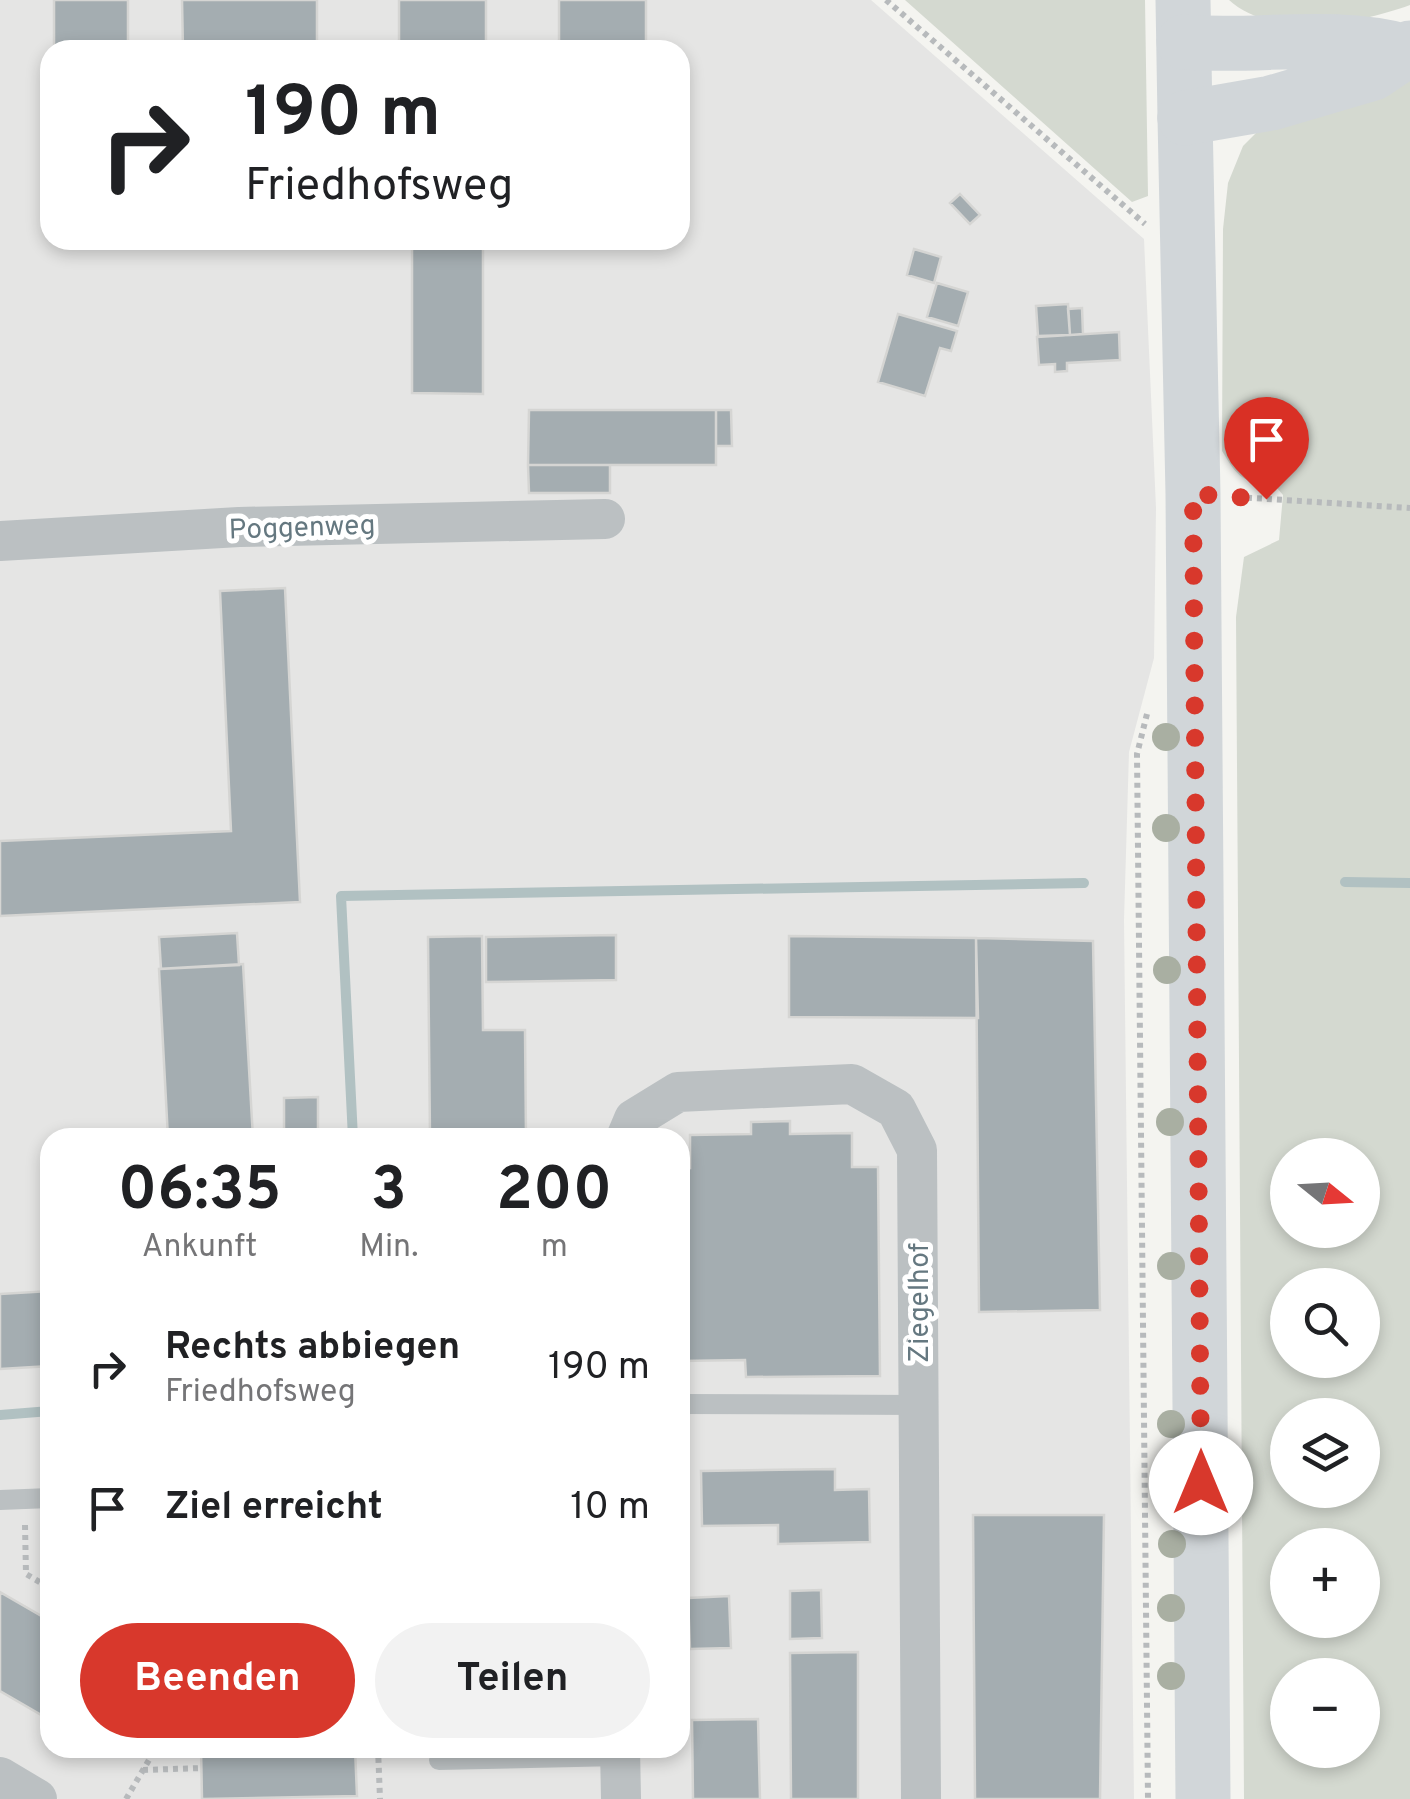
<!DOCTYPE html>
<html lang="de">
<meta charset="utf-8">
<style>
:root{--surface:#fff;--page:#f2f2f2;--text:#202124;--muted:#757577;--accent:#d8382c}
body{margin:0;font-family:Overpass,sans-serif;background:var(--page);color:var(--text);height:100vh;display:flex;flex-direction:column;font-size:38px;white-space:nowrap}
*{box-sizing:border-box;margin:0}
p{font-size:32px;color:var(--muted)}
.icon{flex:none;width:55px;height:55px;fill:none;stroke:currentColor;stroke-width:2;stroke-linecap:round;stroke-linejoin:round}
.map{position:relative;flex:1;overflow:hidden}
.panel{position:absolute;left:40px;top:1128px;width:650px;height:630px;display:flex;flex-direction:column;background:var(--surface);border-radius:30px;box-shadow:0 5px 15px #0003}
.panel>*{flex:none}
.banner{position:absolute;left:40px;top:40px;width:650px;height:210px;border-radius:30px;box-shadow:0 5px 15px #0003;background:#fff;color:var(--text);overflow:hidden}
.needle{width:65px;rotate:108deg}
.buttons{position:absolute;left:1270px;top:1138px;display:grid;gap:20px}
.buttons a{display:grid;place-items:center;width:110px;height:110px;border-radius:50%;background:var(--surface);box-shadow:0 5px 15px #0003;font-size:50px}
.pin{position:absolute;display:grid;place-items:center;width:85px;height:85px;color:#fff;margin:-102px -42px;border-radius:50% 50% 50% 0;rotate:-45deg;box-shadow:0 0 10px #0007}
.pin .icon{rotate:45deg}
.me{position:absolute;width:110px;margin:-55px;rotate:0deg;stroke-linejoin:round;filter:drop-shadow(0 0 8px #0008)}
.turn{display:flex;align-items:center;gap:35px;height:210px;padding:0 40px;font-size:45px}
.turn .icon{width:130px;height:130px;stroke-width:2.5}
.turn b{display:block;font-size:70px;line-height:85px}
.eta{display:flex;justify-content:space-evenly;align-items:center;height:170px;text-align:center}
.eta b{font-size:60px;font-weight:700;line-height:70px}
.cta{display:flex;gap:20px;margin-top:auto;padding:20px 40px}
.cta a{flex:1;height:115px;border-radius:60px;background:var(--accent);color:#fff;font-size:40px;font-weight:700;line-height:115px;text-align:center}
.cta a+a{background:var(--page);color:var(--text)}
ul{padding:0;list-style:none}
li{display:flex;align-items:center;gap:30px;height:140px;padding:0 40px}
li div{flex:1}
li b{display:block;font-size:38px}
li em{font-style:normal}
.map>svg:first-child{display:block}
.built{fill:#e5e5e4;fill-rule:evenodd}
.green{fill:#d4d9d0;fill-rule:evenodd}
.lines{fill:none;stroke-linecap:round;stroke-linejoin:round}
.stream{stroke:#b1c1c2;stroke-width:10}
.building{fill:#a4adb1;stroke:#d5d5d3;stroke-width:2.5}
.path{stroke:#b7babc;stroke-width:6;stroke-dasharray:5 5;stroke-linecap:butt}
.service{stroke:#bbc0c2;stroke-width:20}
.minor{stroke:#bbc0c2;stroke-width:40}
.secondary{stroke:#d1d6d9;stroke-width:55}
.primary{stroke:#d1d6d9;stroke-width:55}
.trunk{stroke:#d1d6d9;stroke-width:55}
.tree{fill:#a9afa2}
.route{stroke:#d8382c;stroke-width:18;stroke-dasharray:0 32.4}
.labels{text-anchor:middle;stroke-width:10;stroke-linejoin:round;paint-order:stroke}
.street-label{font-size:28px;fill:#657880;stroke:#fff}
</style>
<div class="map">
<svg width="1410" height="1799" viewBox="0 0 1410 1799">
<rect width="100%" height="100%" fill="#f4f4f0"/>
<path class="built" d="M 0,0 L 871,0 L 1144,239 L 1156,508 L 1154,658 L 1129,752 L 1124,920 L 1134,1799 L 58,1799 L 0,1763 ZM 50,50 L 680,50 L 680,240 L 50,240 ZM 50,1138 L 680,1138 L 680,1748 L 50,1748 Z"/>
<path class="green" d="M 905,0 L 1145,0 L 1148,196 L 1132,202 Z
M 1229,0 L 1410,0 L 1410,5 C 1359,24 1271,39 1229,0 Z
M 1410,72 L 1410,1799 L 1244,1799 L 1236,617 L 1244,557 L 1279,540 L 1283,495 L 1271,481 C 1242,485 1236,474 1222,451 L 1223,229 L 1228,183 L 1243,146 L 1264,125 ZM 1288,1155 L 1362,1155 L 1362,1230 L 1288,1230 ZM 1288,1285 L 1362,1285 L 1362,1360 L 1288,1360 ZM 1288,1415 L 1362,1415 L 1362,1490 L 1288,1490 ZM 1288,1545 L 1362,1545 L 1362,1620 L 1288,1620 ZM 1288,1675 L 1362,1675 L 1362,1750 L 1288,1750 Z"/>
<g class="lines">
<path class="stream" d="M 1345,882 L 1410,883
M 353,1138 L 341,896 L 1084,883
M 0,1415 L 50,1411"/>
</g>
<path class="building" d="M 54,0 L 128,0 L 128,50 L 54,50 Z
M 182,0 L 317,0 L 317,50 L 183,50 Z
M 399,0 L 486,0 L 486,50 L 399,50 Z
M 559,0 L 646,0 L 646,50 L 559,50 Z
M 960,194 L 980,215 L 970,224 L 950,203 Z
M 412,247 L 483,247 L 483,394 L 412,393 Z
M 914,249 L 941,257 L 934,283 L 907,275 Z
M 937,283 L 968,292 L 958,326 L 927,317 Z
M 1068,304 L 1070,335 L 1038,336 L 1036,306 Z
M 1082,308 L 1083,334 L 1070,335 L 1068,309 Z
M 898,314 L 957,331 L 951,351 L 940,348 L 925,396 L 878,382 Z
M 1119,332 L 1120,360 L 1067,363 L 1067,371 L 1055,372 L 1055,364 L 1039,365 L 1037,337 Z
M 529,410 L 716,410 L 716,465 L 528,465 Z
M 716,410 L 731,410 L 732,446 L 716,446 Z
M 528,465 L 610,465 L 610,493 L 529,493 Z
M 285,588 L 300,902 L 0,916 L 0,841 L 231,831 L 220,591 Z
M 237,933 L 239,965 L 161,969 L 159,937 Z
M 616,935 L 616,980 L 486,982 L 486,937 Z
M 482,936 L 483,1030 L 525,1030 L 526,1138 L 430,1138 L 428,937 Z
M 789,936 L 976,938 L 978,1018 L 789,1017 Z
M 976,938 L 1093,941 L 1100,1310 L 979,1312 Z
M 243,964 L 253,1138 L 168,1138 L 159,969 Z
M 318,1097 L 318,1130 L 284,1131 L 284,1098 Z
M 790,1121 L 790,1134 L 852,1133 L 852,1167 L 878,1167 L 880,1376 L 746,1377 L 745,1360 L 680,1361 L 680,1169 L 690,1168 L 690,1135 L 751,1134 L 751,1122 Z
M 50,1291 L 50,1366 L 0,1369 L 0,1294 Z
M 835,1469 L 835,1490 L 869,1489 L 870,1542 L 778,1544 L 778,1525 L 702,1526 L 701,1471 Z
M 973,1515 L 1104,1515 L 1100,1799 L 975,1799 Z
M 821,1590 L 822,1638 L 790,1639 L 790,1591 Z
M 0,1592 L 50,1621 L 50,1720 L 0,1691 Z
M 729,1596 L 731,1648 L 690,1649 L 688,1598 Z
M 858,1652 L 858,1799 L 791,1799 L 790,1653 Z
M 758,1719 L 760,1799 L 693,1799 L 692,1720 Z
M 201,1748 L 355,1748 L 357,1796 L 202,1799 Z"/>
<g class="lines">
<path class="path" d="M 886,0 L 1145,224
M 1237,497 L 1410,508
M 1147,714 L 1137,754 L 1148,1799
M 25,1525 L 26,1574 L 50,1588
M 378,1748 L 380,1799
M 143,1770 L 202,1768
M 126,1799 L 156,1748"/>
<path class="service" d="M 680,1404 L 919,1405
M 0,1500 L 50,1498
M 439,1760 L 620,1756"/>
<path class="minor" d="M 0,541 L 239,527 L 605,519
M 626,1138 L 634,1119 L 678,1092 L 852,1084 L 896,1109 L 917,1150 L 921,1799
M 620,1748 L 621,1799
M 0,1777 L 37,1799"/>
<path class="secondary" d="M 1185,118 L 1193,494 L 1203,1799"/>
<path class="primary" d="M 1183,0 L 1185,118"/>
<path class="trunk" d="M 1184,42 C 1256,48 1332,32 1403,51
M 1185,118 L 1271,103 L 1373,73 L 1410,48"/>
</g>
<g class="tree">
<circle cx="1166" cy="737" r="14"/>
<circle cx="1166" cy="828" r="14"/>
<circle cx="1167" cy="970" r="14"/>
<circle cx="1170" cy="1122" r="14"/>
<circle cx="1171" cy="1266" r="14"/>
<circle cx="1171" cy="1424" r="14"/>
<circle cx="1170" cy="1471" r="14"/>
<circle cx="1172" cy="1544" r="14"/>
<circle cx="1171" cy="1608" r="14"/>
<circle cx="1171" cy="1676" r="14"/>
</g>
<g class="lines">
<path class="route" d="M 1201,1483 L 1193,494 L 1266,499"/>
</g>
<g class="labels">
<g class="street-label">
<text transform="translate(302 526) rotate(-2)" y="10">Poggenweg</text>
<text transform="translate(918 1303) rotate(-90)" y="10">Ziegelhof</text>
</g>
</g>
</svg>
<div class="buttons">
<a><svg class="needle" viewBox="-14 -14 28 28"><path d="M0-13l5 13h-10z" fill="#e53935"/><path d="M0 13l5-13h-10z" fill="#757577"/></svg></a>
<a><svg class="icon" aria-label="search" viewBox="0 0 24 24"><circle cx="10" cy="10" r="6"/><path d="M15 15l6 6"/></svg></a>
<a><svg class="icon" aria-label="layers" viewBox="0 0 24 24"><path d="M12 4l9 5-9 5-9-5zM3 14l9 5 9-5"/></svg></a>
<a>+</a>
<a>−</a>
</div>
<div class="pin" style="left:1266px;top:499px;background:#d93025"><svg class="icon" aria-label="arrive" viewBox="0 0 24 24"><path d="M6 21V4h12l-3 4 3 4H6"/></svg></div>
<svg class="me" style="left:1201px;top:1483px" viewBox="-20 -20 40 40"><circle r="19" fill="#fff"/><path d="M0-13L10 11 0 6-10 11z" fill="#d8382c"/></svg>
<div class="banner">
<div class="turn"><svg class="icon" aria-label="right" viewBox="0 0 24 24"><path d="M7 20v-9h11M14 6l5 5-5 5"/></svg><div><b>190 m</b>Friedhofsweg</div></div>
</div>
<section class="panel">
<div class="eta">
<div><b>06:35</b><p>Ankunft</p></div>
<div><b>3</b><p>Min.</p></div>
<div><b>200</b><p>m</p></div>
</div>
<ul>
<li><svg class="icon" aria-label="right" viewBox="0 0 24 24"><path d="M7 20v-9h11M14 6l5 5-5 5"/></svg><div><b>Rechts abbiegen</b><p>Friedhofsweg</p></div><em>190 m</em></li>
<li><svg class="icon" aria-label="arrive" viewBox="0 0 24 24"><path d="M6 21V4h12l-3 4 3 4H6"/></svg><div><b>Ziel erreicht</b></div><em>10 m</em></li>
</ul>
<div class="cta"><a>Beenden</a><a>Teilen</a></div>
</section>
</div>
